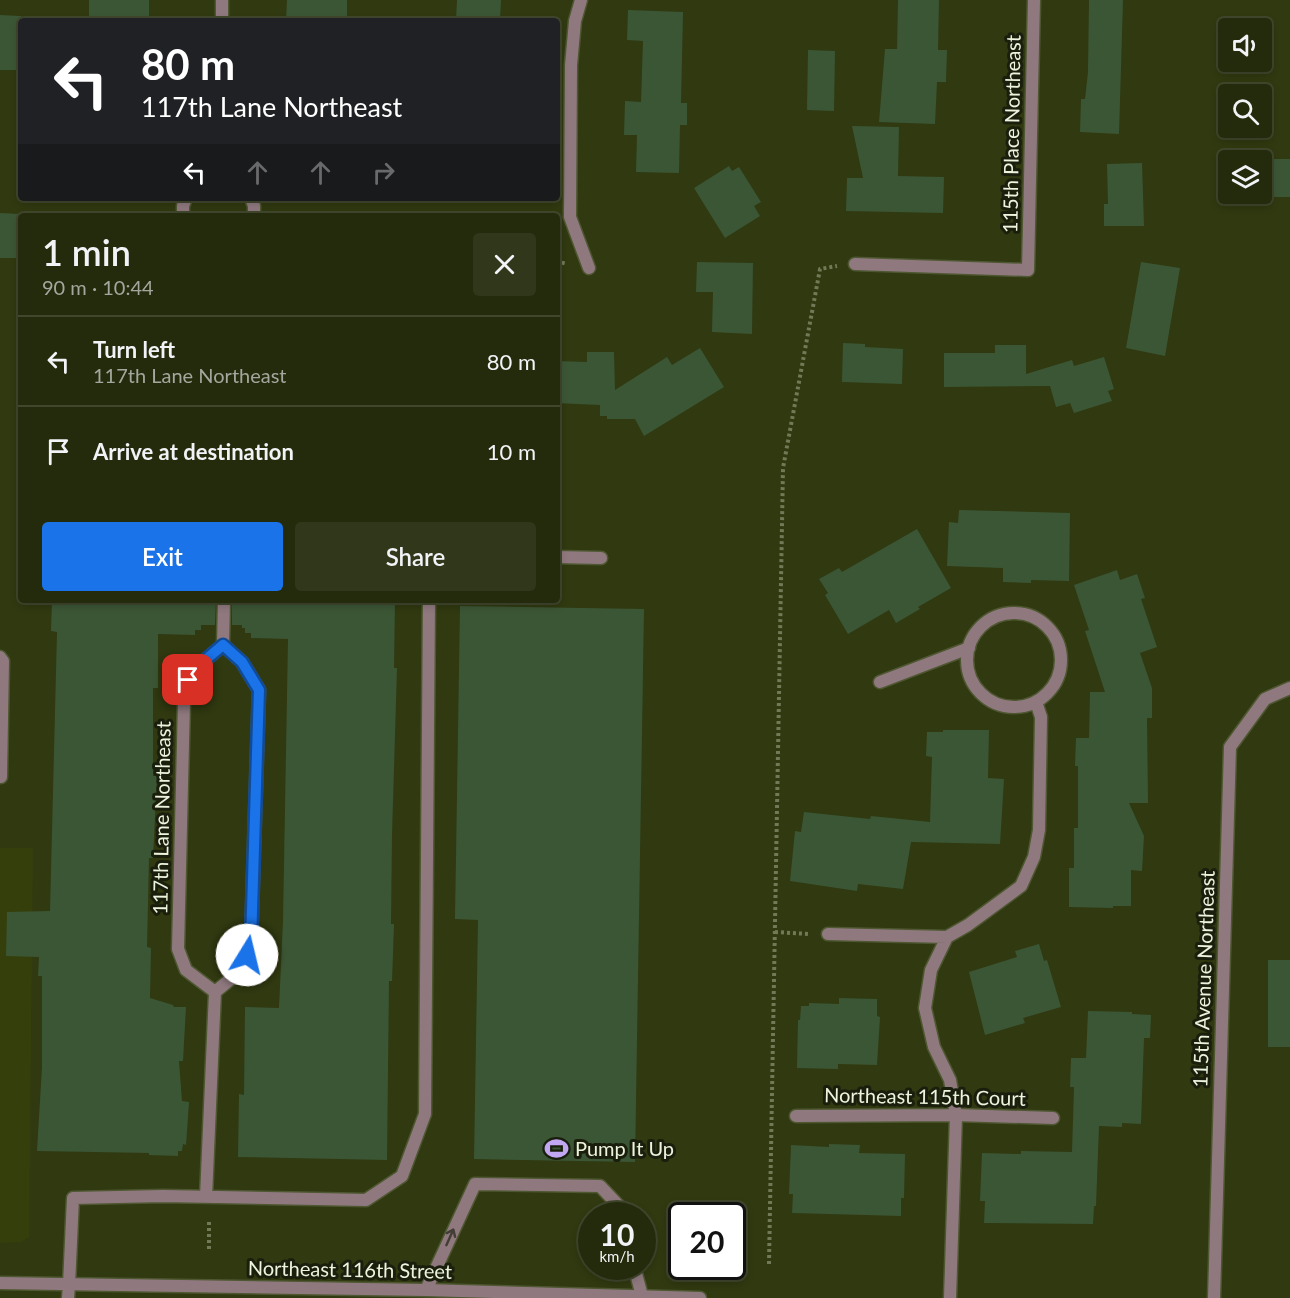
<!DOCTYPE html>
<meta charset="utf-8">
<style>
:root{--surface:#242b0c;--page:#30371a;--text:#f1f3f6;--muted:#a3a79d;--line:#41472d;--accent:#1a73e8}
body{margin:0;font-family:Lato,sans-serif;background:var(--page);color:var(--text);height:100vh;display:flex;flex-direction:column;font-size:22px;white-space:nowrap}
*{box-sizing:border-box;margin:0}
p{font-size:20px;color:var(--muted)}
.icon{flex:none;width:33px;height:33px;fill:none;stroke:currentColor;stroke-width:2;stroke-linecap:round;stroke-linejoin:round}
.map{position:relative;flex:1;overflow:hidden}
.panel{position:absolute;left:18px;top:213px;width:542px;height:390px;display:flex;flex-direction:column;background:var(--surface);border-radius:6px;box-shadow:0 3px 9px #0003,0 0 0 2px var(--line)}
.panel>*{flex:none}
.hud{position:absolute;left:18px;top:18px;width:542px;height:183px;border-radius:6px;box-shadow:0 3px 9px #0003,0 0 0 2px var(--line);background:#202124;color:#fff;overflow:hidden}
.tools{position:absolute;left:1218px;top:18px;display:grid;gap:12px}
.tools a{display:grid;place-items:center;width:54px;height:54px;border-radius:6px;background:var(--surface);box-shadow:0 3px 9px #0003,0 0 0 2px var(--line);font-size:30px}
.speed{position:absolute;left:578px;top:1202px;display:flex;gap:12px;font-size:30px;font-weight:700;text-align:center}
.speed>*{display:grid;place-content:center;width:78px;height:78px;border-radius:50%;background:var(--surface);box-shadow:0 3px 9px #0003,0 0 0 2px var(--line);line-height:1}
.speed small{font-size:15px;font-weight:400}
.speed .limit{border:3px solid #111;border-radius:9px;background:#fff;color:#111}
.pin{position:absolute;display:grid;place-items:center;width:51px;height:51px;color:#fff;margin:-26px;border-radius:12px;box-shadow:0 3px 9px #0006}
.me{position:absolute;width:66px;margin:-33px;rotate:9deg;stroke-linejoin:round;filter:drop-shadow(0 0 4px #0008)}
.turn{display:flex;align-items:center;gap:21px;height:126px;padding:0 24px;font-size:27px}
.turn .icon{width:78px;height:78px;stroke-width:2.5}
.turn b{display:block;font-size:42px;line-height:51px}
.lanes{display:flex;align-items:center;height:57px;padding:0 24px;background:#0003;justify-content:center;gap:30px;direction:ltr}
.lanes .off{opacity:.35}
.round{display:grid;place-items:center;flex:none;width:63px;height:63px;border-radius:6px;background:var(--page)}
.headline{display:flex;align-items:center;justify-content:space-between;height:102px;padding:0 24px}
h1{font-size:36px;font-weight:600;line-height:45px}
.cta{display:flex;gap:12px;margin-top:auto;padding:12px 24px}
.cta a{flex:1;height:69px;border-radius:6px;background:var(--accent);color:#fff;font-size:24px;font-weight:600;line-height:69px;text-align:center}
.cta a+a{background:var(--page);color:var(--text)}
ul{padding:0;list-style:none}
li{display:flex;align-items:center;gap:18px;height:90px;padding:0 24px;border-top:2px solid var(--line)}
li div{flex:1}
li b{display:block;font-size:22px}
li em{font-style:normal}
.map>svg:first-child{display:block}
.built{fill:#353f0c}
.building{fill:#3b5635;fill-rule:evenodd}
.lines{fill:none;stroke-linecap:round;stroke-linejoin:round}
.service-casing{stroke:#4e5731;stroke-width:15}
.minor-casing{stroke:#4e5731;stroke-width:15}
.tertiary-casing{stroke:#4e5731;stroke-width:15}
.path{stroke:#717956;stroke-width:4;stroke-dasharray:3 3;stroke-linecap:butt}
.service{stroke:#8f797f;stroke-width:12}
.minor{stroke:#8f797f;stroke-width:12}
.tertiary{stroke:#8f797f;stroke-width:12}
.oneway{stroke:#433e35}
.route-casing{stroke:#114b97;stroke-width:15}
.route{stroke:#1a73e8;stroke-width:10}
.labels{text-anchor:middle;stroke-width:6;stroke-linejoin:round;paint-order:stroke}
.street-label{font-size:20px;fill:#edf4dd;stroke:#1a1e0d}
.poi-label{font-size:20px;fill:#edf4dd;stroke:#1a1e0d;text-anchor:start}
</style>
<div class="map">
<svg width="1290" height="1298" viewBox="0 0 1290 1298">
<rect width="100%" height="100%" fill="#303910"/>
<path class="built" d="M 0,848 L 33,848 L 29,1237 L 21,1242 L 0,1243 Z"/>
<path class="building" d="M 89,0 L 149,0 L 149,21 L 89,21 Z
M 287,0 L 347,0 L 347,21 L 286,21 Z
M 457,0 L 501,0 L 500,21 L 456,21 Z
M 898,0 L 939,0 L 938,50 L 947,50 L 946,82 L 937,82 L 935,124 L 879,122 L 885,49 L 897,49 Z
M 1089,0 L 1123,0 L 1119,134 L 1080,132 L 1081,99 L 1085,99 L 1088,72 Z
M 628,10 L 683,12 L 681,103 L 687,103 L 687,125 L 680,125 L 679,173 L 636,172 L 637,135 L 624,135 L 625,101 L 641,102 L 643,41 L 627,40 Z
M 0,15 L 21,16 L 21,70 L 0,70 Z
M 808,50 L 835,51 L 834,111 L 807,110 Z
M 852,126 L 899,127 L 898,176 L 944,177 L 943,213 L 846,211 L 847,178 L 863,178 Z
M 1225,159 L 1290,159 L 1290,197 L 1225,197 ZM 1228,160 L 1262,160 L 1262,194 L 1228,194 Z
M 1142,163 L 1144,226 L 1104,226 L 1104,204 L 1108,204 L 1107,164 Z
M 729,166 L 732,171 L 739,167 L 761,202 L 754,206 L 760,216 L 725,238 L 694,188 Z
M 0,213 L 21,214 L 21,258 L 0,258 Z
M 697,262 L 753,263 L 752,334 L 712,332 L 713,292 L 696,292 Z
M 1141,262 L 1180,268 L 1165,356 L 1126,348 Z
M 843,343 L 865,344 L 865,347 L 903,349 L 902,384 L 842,382 Z
M 995,345 L 1026,345 L 1026,374 L 1072,360 L 1074,366 L 1104,357 L 1114,389 L 1108,391 L 1112,401 L 1074,413 L 1070,403 L 1056,407 L 1050,386 L 944,387 L 944,353 L 995,353 Z
M 700,348 L 724,387 L 644,436 L 635,419 L 607,419 L 607,416 L 600,416 L 600,405 L 556,403 L 556,361 L 587,362 L 587,352 L 614,352 L 615,390 L 667,357 L 672,365 Z
M 959,510 L 1070,513 L 1069,581 L 1031,580 L 1031,583 L 1003,582 L 1003,568 L 947,566 L 949,522 L 958,523 Z
M 917,529 L 951,588 L 918,607 L 920,609 L 896,623 L 889,610 L 848,634 L 825,595 L 828,593 L 819,579 L 839,568 L 842,572 Z
M 1117,570 L 1120,580 L 1137,574 L 1145,598 L 1141,599 L 1157,647 L 1140,653 L 1152,688 L 1152,718 L 1147,718 L 1148,803 L 1129,803 L 1144,836 L 1142,871 L 1131,870 L 1131,906 L 1113,906 L 1113,908 L 1069,907 L 1069,868 L 1074,868 L 1074,828 L 1078,828 L 1078,766 L 1075,766 L 1076,738 L 1089,738 L 1090,692 L 1105,692 L 1085,631 L 1089,630 L 1074,585 Z
M 52,600 L 216,600 L 215,625 L 201,625 L 201,630 L 195,630 L 195,635 L 158,634 L 158,688 L 153,688 L 153,776 L 157,776 L 153,858 L 149,858 L 147,947 L 151,948 L 150,998 L 173,1005 L 174,1007 L 186,1007 L 183,1061 L 179,1061 L 182,1101 L 189,1102 L 186,1145 L 183,1144 L 182,1151 L 178,1151 L 178,1156 L 149,1155 L 149,1153 L 37,1151 L 42,1067 L 42,976 L 38,976 L 39,957 L 6,956 L 7,912 L 50,911 L 57,632 L 51,631 Z
M 232,600 L 395,600 L 394,668 L 397,668 L 392,835 L 391,924 L 394,924 L 392,981 L 389,981 L 387,1160 L 238,1157 L 239,1094 L 244,1095 L 245,1007 L 279,1008 L 283,921 L 288,639 L 251,638 L 251,633 L 245,633 L 245,628 L 242,628 L 242,625 L 232,625 Z
M 460,606 L 644,609 L 635,1162 L 474,1159 L 478,920 L 455,919 Z
M 943,730 L 989,730 L 988,778 L 1004,779 L 1000,844 L 911,842 L 903,889 L 858,884 L 857,891 L 790,881 L 795,831 L 801,832 L 804,812 L 870,819 L 871,816 L 930,822 L 932,757 L 926,756 L 927,732 L 943,732 Z
M 1039,944 L 1044,961 L 1047,960 L 1061,1007 L 1023,1018 L 1025,1023 L 985,1035 L 969,972 L 1017,957 L 1015,951 Z
M 1268,960 L 1290,960 L 1290,1047 L 1268,1047 Z
M 839,998 L 877,999 L 877,1016 L 880,1017 L 877,1065 L 838,1064 L 838,1069 L 797,1068 L 798,1020 L 800,1020 L 801,1006 L 809,1006 L 809,1003 L 839,1004 Z
M 1088,1011 L 1132,1012 L 1132,1014 L 1151,1015 L 1150,1038 L 1144,1038 L 1141,1124 L 1122,1123 L 1122,1127 L 1099,1126 L 1096,1206 L 1094,1206 L 1093,1224 L 984,1223 L 985,1201 L 980,1201 L 982,1153 L 1021,1154 L 1021,1151 L 1072,1152 L 1074,1087 L 1070,1087 L 1071,1058 L 1086,1058 Z
M 829,1144 L 860,1145 L 859,1153 L 905,1154 L 904,1198 L 901,1198 L 901,1216 L 792,1213 L 793,1194 L 789,1194 L 791,1145 L 829,1147 Z"/>
<g class="lines">
<defs>
<path id="service" d="M 556,557 L 601,558
M 0,657 L 3,661 L 1,777
M 880,682 L 969,648
M 215,992 L 186,970 L 178,949 L 184,702 L 187,680 L 204,661 L 223,645
M 206,1197 L 215,992 L 243,969 L 251,942 L 259,690 L 242,662 L 223,645 L 224,600
M 634,1266 L 642,1296
M 69,1285 L 73,1198 L 163,1196 L 366,1200 L 402,1176 L 425,1114 L 429,600
M 426,1290 L 475,1184 L 600,1186 L 619,1206 L 622,1215"/>
<path id="minor" d="M 581,0 L 575,21 L 571,65 L 570,217 L 589,268
M 222,21 L 222,0
M 251,198 L 254,206 L 254,216
M 183,216 L 183,206 L 186,198
M 855,264 L 1028,270 L 1034,0
M967 660a47 47 0 1 1 94 0a47 47 0 1 1-94 0Z
M 828,934 L 947,937
M 796,1116 L 956,1115 L 1053,1118
M 68,1298 L 69,1285
M 950,1298 L 956,1115 L 950,1080 L 934,1047 L 925,1008 L 931,970 L 947,937 L 968,925 L 1021,886 L 1034,857 L 1039,830 L 1041,717 L 1036,702
M 1214,1298 L 1230,747 L 1265,699 L 1290,688"/>
<path id="tertiary" d="M 0,1283 L 426,1290 L 700,1298"/>
</defs>
<use href="#service" class="service-casing"/>
<use href="#minor" class="minor-casing"/>
<use href="#tertiary" class="tertiary-casing"/>
<path class="path" d="M 556,261 L 567,264
M 775,932 L 809,934
M 209,1249 L 209,1222
M 769,1264 L 783,468 L 820,269 L 837,266"/>
<use href="#service" class="service"/>
<use href="#minor" class="minor"/>
<use href="#tertiary" class="tertiary"/>
</g>
<defs><path id="oneway-shaft" d="M-6 0H5M1.5-3L5.5 0L1.5 3" fill="none" stroke-width="1.6" stroke-linecap="round" stroke-linejoin="round" transform="scale(1.5)"/></defs>
<use class="oneway" href="#oneway-shaft" transform="translate(450 1237) rotate(-66)"/>
<g class="lines">
<defs>
<path id="route" d="M 188,680 L 204,661 L 223,645 L 242,662 L 259,690 L 251,942 L 247,955"/>
</defs>
<use href="#route" class="route-casing"/>
<use href="#route" class="route"/>
</g>
<defs>
<symbol id="stadium-bare" viewBox="-9 -9 18 18"><path d="M0-5a6.5 5 0 1 0 0 10a6.5 5 0 1 0 0-10ZM-3.5-1.8h7v3.6h-7Z" fill="#c2a7f2" stroke="#1a1e0d" stroke-width="2.5" paint-order="stroke"/></symbol>
</defs>
<g fill-rule="evenodd">
<use href="#stadium-bare" x="540" y="1132" width="33" height="33"/>
</g>
<g class="labels">
<g class="street-label">
<text transform="translate(1012 134) rotate(-89)" y="7">115th Place Northeast</text>
<text transform="translate(162 818) rotate(-89)" y="7">117th Lane Northeast</text>
<text transform="translate(1204 979) rotate(-88)" y="7">115th Avenue Northeast</text>
<text transform="translate(925 1097) rotate(1)" y="7">Northeast 115th Court</text>
<text transform="translate(350 1270) rotate(1)" y="7">Northeast 116th Street</text>
</g>
<g class="poi-label">
<text x="575" y="1156">Pump It Up</text>
</g>
</g>
</svg>
<div class="tools">
<a><svg class="icon" aria-label="sound" viewBox="0 0 24 24"><path d="M4 9h4l5-4v14l-5-4H4zM17 9q2 3 0 6"/></svg></a>
<a><svg class="icon" aria-label="search" viewBox="0 0 24 24"><circle cx="10" cy="10" r="6"/><path d="M15 15l6 6"/></svg></a>
<a><svg class="icon" aria-label="layers" viewBox="0 0 24 24"><path d="M12 4l9 5-9 5-9-5zM3 14l9 5 9-5"/></svg></a>
</div>
<div class="speed"><div>10<small>km/h</small></div><div class="limit">20</div></div>
<div class="pin" style="left:188px;top:680px;background:#d93025"><svg class="icon" aria-label="arrive" viewBox="0 0 24 24"><path d="M6 21V4h12l-3 4 3 4H6"/></svg></div>
<svg class="me" style="left:247px;top:955px" viewBox="-20 -20 40 40"><circle r="19" fill="#fff"/><path d="M0-13L10 11 0 6-10 11z" fill="#1a73e8"/></svg>
<div class="hud">
<div class="turn"><svg class="icon" aria-label="left" viewBox="0 0 24 24"><path d="M17 20v-9H6M10 6l-5 5 5 5"/></svg><div><b>80 m</b>117th Lane Northeast</div></div>
<div class="lanes"><svg class="icon" aria-label="left" viewBox="0 0 24 24"><path d="M17 20v-9H6M10 6l-5 5 5 5"/></svg><svg class="icon off" aria-label="ahead" viewBox="0 0 24 24"><path d="M12 20V5M6 11l6-6 6 6"/></svg><svg class="icon off" aria-label="ahead" viewBox="0 0 24 24"><path d="M12 20V5M6 11l6-6 6 6"/></svg><svg class="icon off" aria-label="right" viewBox="0 0 24 24"><path d="M7 20v-9h11M14 6l5 5-5 5"/></svg></div>
</div>
<section class="panel">
<div class="headline"><div><h1>1 min</h1><p>90 m · 10:44</p></div><a class="round"><svg class="icon" aria-label="close" viewBox="0 0 24 24"><path d="M6 6l12 12M18 6L6 18"/></svg></a></div>
<ul>
<li><svg class="icon" aria-label="left" viewBox="0 0 24 24"><path d="M17 20v-9H6M10 6l-5 5 5 5"/></svg><div><b>Turn left</b><p>117th Lane Northeast</p></div><em>80 m</em></li>
<li><svg class="icon" aria-label="arrive" viewBox="0 0 24 24"><path d="M6 21V4h12l-3 4 3 4H6"/></svg><div><b>Arrive at destination</b></div><em>10 m</em></li>
</ul>
<div class="cta"><a>Exit</a><a>Share</a></div>
</section>
</div>
